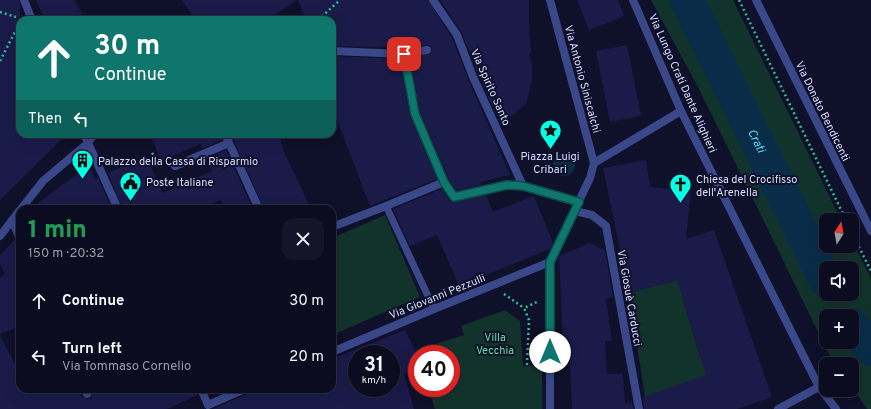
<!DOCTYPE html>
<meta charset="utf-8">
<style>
:root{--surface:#0b0c1f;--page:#141528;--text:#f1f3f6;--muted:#9a9ba4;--line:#2b2c3d}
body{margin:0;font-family:Overpass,sans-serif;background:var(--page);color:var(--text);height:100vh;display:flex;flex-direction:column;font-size:15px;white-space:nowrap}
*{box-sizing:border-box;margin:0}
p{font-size:13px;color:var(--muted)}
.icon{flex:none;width:22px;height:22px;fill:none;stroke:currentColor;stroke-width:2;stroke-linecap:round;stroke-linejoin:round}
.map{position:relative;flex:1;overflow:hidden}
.details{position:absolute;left:16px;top:205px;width:320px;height:188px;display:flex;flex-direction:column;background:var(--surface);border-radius:12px;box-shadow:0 4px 16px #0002,0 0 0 1px var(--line)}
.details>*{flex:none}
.guide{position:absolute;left:16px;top:16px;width:320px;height:122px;border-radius:12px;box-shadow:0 4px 16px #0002,0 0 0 1px var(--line);background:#0f766e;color:#fff;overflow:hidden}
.needle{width:26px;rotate:11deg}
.fabs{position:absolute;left:819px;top:213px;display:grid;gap:8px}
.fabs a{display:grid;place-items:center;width:40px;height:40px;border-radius:8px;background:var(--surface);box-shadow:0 4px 16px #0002,0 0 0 1px var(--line);font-size:20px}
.speed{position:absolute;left:348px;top:345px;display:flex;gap:8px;font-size:20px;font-weight:700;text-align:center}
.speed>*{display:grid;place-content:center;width:52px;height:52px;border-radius:50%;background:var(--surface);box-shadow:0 4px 16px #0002,0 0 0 1px var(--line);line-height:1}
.speed small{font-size:10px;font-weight:400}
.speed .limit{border:6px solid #d22;background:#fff;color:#111}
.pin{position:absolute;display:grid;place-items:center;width:34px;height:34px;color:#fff;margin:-17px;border-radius:8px;box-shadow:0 2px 6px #0006}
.me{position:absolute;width:44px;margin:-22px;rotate:0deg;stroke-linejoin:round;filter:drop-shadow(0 0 3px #0008)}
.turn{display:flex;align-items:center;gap:14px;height:84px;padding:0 12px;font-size:18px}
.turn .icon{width:52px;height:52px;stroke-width:2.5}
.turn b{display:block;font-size:28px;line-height:34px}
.then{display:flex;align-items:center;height:38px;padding:0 12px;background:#0003;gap:8px;font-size:15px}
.round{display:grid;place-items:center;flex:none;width:42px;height:42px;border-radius:12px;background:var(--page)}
.summary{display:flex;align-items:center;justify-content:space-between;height:68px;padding:0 12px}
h1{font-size:24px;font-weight:800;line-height:30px;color:#1e9e55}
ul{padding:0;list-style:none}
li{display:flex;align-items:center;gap:12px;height:56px;padding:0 12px}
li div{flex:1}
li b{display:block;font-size:15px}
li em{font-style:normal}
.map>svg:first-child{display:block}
.green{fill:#12332b;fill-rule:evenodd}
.water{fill:#092d48}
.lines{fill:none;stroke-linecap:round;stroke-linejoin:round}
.river{stroke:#092d48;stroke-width:34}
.building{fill:#1b1b4a;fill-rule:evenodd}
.path{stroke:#2dbd97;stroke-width:2.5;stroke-dasharray:2 3;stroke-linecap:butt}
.service{stroke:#3a4789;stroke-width:7}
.minor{stroke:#3a4789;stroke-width:8}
.tertiary{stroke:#3a4789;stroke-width:8}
.route-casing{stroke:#0a4d48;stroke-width:10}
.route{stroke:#0f766e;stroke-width:7}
.labels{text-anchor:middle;stroke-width:4;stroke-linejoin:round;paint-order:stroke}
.street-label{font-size:11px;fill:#d7dbff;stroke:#0f1029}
.poi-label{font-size:11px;fill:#d7dbff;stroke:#0f1029;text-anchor:start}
.park-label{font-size:11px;fill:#5fe3a7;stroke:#0f1029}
.water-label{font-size:12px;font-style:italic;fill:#65d7ff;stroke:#0f1029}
</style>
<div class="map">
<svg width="871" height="409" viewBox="0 0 871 409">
<rect width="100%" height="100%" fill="#0f1029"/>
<path class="green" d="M 651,0 L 733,0 L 841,220 L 826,220 L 826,246 L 852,246 L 852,241 L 871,278 L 871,409 L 867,409 L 852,387 L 852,364 L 836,364 L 829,354 L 699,89 ZM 826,268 L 852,268 L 852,294 L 826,294 ZM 826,316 L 852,316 L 852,342 L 826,342 Z
M 385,215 L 420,297 L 332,335 L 332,238 Z
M 692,276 L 683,299 L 700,357 L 723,369 L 645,397 L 629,293 Z
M 505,310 L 520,321 L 523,366 L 542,365 L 542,409 L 435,409 L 428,388 L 451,388 L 451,354 L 417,354 L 416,350 L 464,335 L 461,326 Z"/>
<path class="water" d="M553 165a11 11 0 1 1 22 0a11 11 0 1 1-22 0Z"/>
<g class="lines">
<g class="river">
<path id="s1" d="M 687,0 L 826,281"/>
<path d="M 852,325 L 871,349"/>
</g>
</g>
<path class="building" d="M 0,0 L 19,0 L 20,5 L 20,134 L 67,134 L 0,200 Z
M 36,0 L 74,0 L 86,20 L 45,20 Z
M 182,0 L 297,0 L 267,20 L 195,20 Z
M 298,0 L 428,0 L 452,38 L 468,79 L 510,175 L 480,182 L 481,185 L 456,191 L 449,179 L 420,112 L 410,58 L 430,54 L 432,52 L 431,46 L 426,45 L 404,48 L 332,46 L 332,20 L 306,20 Z
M 440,0 L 529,0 L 529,25 L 531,53 L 529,54 L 532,64 L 532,81 L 526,104 L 501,125 L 478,75 L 462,33 Z
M 577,0 L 618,0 L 624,16 L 589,30 Z
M 627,45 L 641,116 L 610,122 L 596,51 Z
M 332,56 L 399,59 L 410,116 L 437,179 L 370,206 L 337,120 L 332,120 Z
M 150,134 L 220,134 L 222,140 L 202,149 L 200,144 L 161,161 Z
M 231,134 L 279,134 L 284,152 L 311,209 L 264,209 Z
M 226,150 L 253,209 L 225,209 L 221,200 L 200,209 L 123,209 L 108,173 L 146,156 L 163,193 L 212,171 L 206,159 Z
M 646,160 L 650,187 L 691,191 L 686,239 L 714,230 L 772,397 L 737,409 L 644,409 L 643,397 L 706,375 L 677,280 L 624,294 L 617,256 L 622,259 L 603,168 Z
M 89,165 L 95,179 L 98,178 L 112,209 L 30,209 Z
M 442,189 L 449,200 L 452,202 L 486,195 L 493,212 L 534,196 L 553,243 L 550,249 L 459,286 L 437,235 L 410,246 L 393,209 Z
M 14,240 L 20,254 L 20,326 L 0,334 L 0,278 L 5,275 L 0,263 L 0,256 Z
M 590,243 L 605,250 L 613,297 L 606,299 L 612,341 L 605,341 L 607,374 L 623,374 L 625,404 L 632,401 L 633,409 L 572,409 L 569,341 L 563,341 L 559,256 Z
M 405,330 L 417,354 L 417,370 L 404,374 L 414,409 L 213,409 L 247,394 L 250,391 L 255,389 L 332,389 L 332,359 ZM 357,354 L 391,354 L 391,388 L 357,388 Z
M 0,335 L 20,374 L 20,389 L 80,389 L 82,396 L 87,399 L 91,398 L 92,395 L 91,389 L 196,389 L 198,395 L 167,409 L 0,409 Z"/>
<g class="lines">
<path class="path" d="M 739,0 L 846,220
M 0,12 L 16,17
M 318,20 L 340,0
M 0,61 L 19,24
M 152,153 L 162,167
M 852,233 L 871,271
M 504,294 L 524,308
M 527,365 L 529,320 L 524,308 L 537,302"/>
<path class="service" d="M 88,143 L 95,134
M 386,206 L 434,309"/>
<path class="minor" d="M 24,0 L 32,20
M 433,0 L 457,35 L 473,77 L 523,186
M 633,0 L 681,111 L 819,387 L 836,409
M 332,51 L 404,54 L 427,50
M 404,54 L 415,114 L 444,182
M 84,134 L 118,209
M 225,134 L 259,209
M 594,163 L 681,111
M 175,166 L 229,143
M 21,209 L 43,181 L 88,143
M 575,211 L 592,215 L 606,226 L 639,409
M 12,220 L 20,239
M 332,227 L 386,206 L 444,182 L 454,197 L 507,185 L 523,186 L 579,203
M 0,236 L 20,210
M 332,352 L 434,309 L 550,262
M 85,389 L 87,394
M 201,389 L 208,405
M 208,405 L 245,389
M 778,409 L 819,387"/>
<path class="tertiary" d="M 756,0 L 871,231
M 550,409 L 550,262 L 590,178 L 594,163 L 550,0"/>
</g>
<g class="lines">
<defs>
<path id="route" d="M 404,54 L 415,114 L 444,182 L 454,197 L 507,185 L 523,186 L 579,202 L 550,262 L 550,352"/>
</defs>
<use href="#route" class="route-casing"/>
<use href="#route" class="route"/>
</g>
<defs>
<symbol id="sight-pin" viewBox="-11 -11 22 30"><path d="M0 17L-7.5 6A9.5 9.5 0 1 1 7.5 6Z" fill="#03ffe4" stroke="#0f1029"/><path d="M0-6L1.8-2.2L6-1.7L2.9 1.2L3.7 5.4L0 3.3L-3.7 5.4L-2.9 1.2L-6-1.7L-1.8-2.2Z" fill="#111"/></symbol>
<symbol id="building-pin" viewBox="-11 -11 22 30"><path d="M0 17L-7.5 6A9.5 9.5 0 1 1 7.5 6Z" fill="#03ffe4" stroke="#0f1029"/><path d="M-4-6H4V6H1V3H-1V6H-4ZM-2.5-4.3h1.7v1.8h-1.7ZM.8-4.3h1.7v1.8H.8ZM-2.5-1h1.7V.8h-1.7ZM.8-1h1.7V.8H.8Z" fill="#111"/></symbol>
<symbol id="civic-pin" viewBox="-11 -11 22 30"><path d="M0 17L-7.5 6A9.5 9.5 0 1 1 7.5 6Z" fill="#03ffe4" stroke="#0f1029"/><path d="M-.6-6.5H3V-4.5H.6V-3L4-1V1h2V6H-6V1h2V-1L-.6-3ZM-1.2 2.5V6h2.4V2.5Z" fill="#111"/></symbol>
<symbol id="church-pin" viewBox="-11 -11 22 30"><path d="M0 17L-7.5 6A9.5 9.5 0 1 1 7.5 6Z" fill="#03ffe4" stroke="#0f1029"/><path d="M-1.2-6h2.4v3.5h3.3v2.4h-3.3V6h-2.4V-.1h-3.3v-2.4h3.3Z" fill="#111"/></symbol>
</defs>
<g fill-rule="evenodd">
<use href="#sight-pin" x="538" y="118" width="25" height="34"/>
<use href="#building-pin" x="70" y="148" width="25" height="34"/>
<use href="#civic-pin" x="118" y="170" width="25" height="34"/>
<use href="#church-pin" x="668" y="172" width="25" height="34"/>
</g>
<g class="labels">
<g class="street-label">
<text transform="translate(583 79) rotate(75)" y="4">Via Antonio Siniscalchi</text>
<text transform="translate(683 83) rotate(66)" y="4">Via Lungo Crati Dante Alighieri</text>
<text transform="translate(491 87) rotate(66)" y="4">Via Spirito Santo</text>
<text transform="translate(823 111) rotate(64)" y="4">Via Donato Bendicenti</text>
<text transform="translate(437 296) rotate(-22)" y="4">Via Giovanni Pezzulli</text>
<text transform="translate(630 298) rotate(80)" y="4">Via Giosuè Carducci</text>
</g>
<g class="poi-label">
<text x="550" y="160" text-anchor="middle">Piazza Luigi<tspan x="550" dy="13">Cribari</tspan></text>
<text x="98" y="165">Palazzo della Cassa di Risparmio</text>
<text x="696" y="183">Chiesa del Crocifisso<tspan x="696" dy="13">dell'Arenella</tspan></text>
<text x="146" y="186">Poste Italiane</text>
</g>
<g class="park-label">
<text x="495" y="341">Villa<tspan x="495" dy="13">Vecchia</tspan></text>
</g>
<g class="water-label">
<text dy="4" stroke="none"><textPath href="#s1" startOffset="157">Crati</textPath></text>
</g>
</g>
</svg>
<div class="fabs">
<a><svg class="needle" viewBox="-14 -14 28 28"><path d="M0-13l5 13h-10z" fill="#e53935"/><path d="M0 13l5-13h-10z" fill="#9a9ba4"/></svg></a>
<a><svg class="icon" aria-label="sound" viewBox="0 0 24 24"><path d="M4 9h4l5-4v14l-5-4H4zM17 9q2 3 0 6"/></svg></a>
<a>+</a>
<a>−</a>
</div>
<div class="speed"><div>31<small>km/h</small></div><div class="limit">40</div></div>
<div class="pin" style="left:404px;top:54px;background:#d93025"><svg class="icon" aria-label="arrive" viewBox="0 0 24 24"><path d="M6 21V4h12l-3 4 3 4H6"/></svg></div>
<svg class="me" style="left:550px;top:352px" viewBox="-20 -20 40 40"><circle r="19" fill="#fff"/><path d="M0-13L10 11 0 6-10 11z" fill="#0f766e"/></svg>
<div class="guide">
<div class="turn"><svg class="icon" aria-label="ahead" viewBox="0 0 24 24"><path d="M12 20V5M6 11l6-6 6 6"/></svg><div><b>30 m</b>Continue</div></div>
<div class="then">Then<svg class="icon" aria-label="left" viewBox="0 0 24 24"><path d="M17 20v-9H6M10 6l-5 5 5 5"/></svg></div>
</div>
<section class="details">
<div class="summary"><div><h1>1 min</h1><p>150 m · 20:32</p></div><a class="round"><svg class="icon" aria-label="close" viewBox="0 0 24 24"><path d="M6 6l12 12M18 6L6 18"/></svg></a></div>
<ul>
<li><svg class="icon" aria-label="ahead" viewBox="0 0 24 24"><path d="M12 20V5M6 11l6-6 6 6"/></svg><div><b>Continue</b></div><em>30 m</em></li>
<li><svg class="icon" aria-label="left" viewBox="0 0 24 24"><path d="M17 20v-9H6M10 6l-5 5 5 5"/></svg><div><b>Turn left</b><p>Via Tommaso Cornelio</p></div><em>20 m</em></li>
</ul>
</section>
</div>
